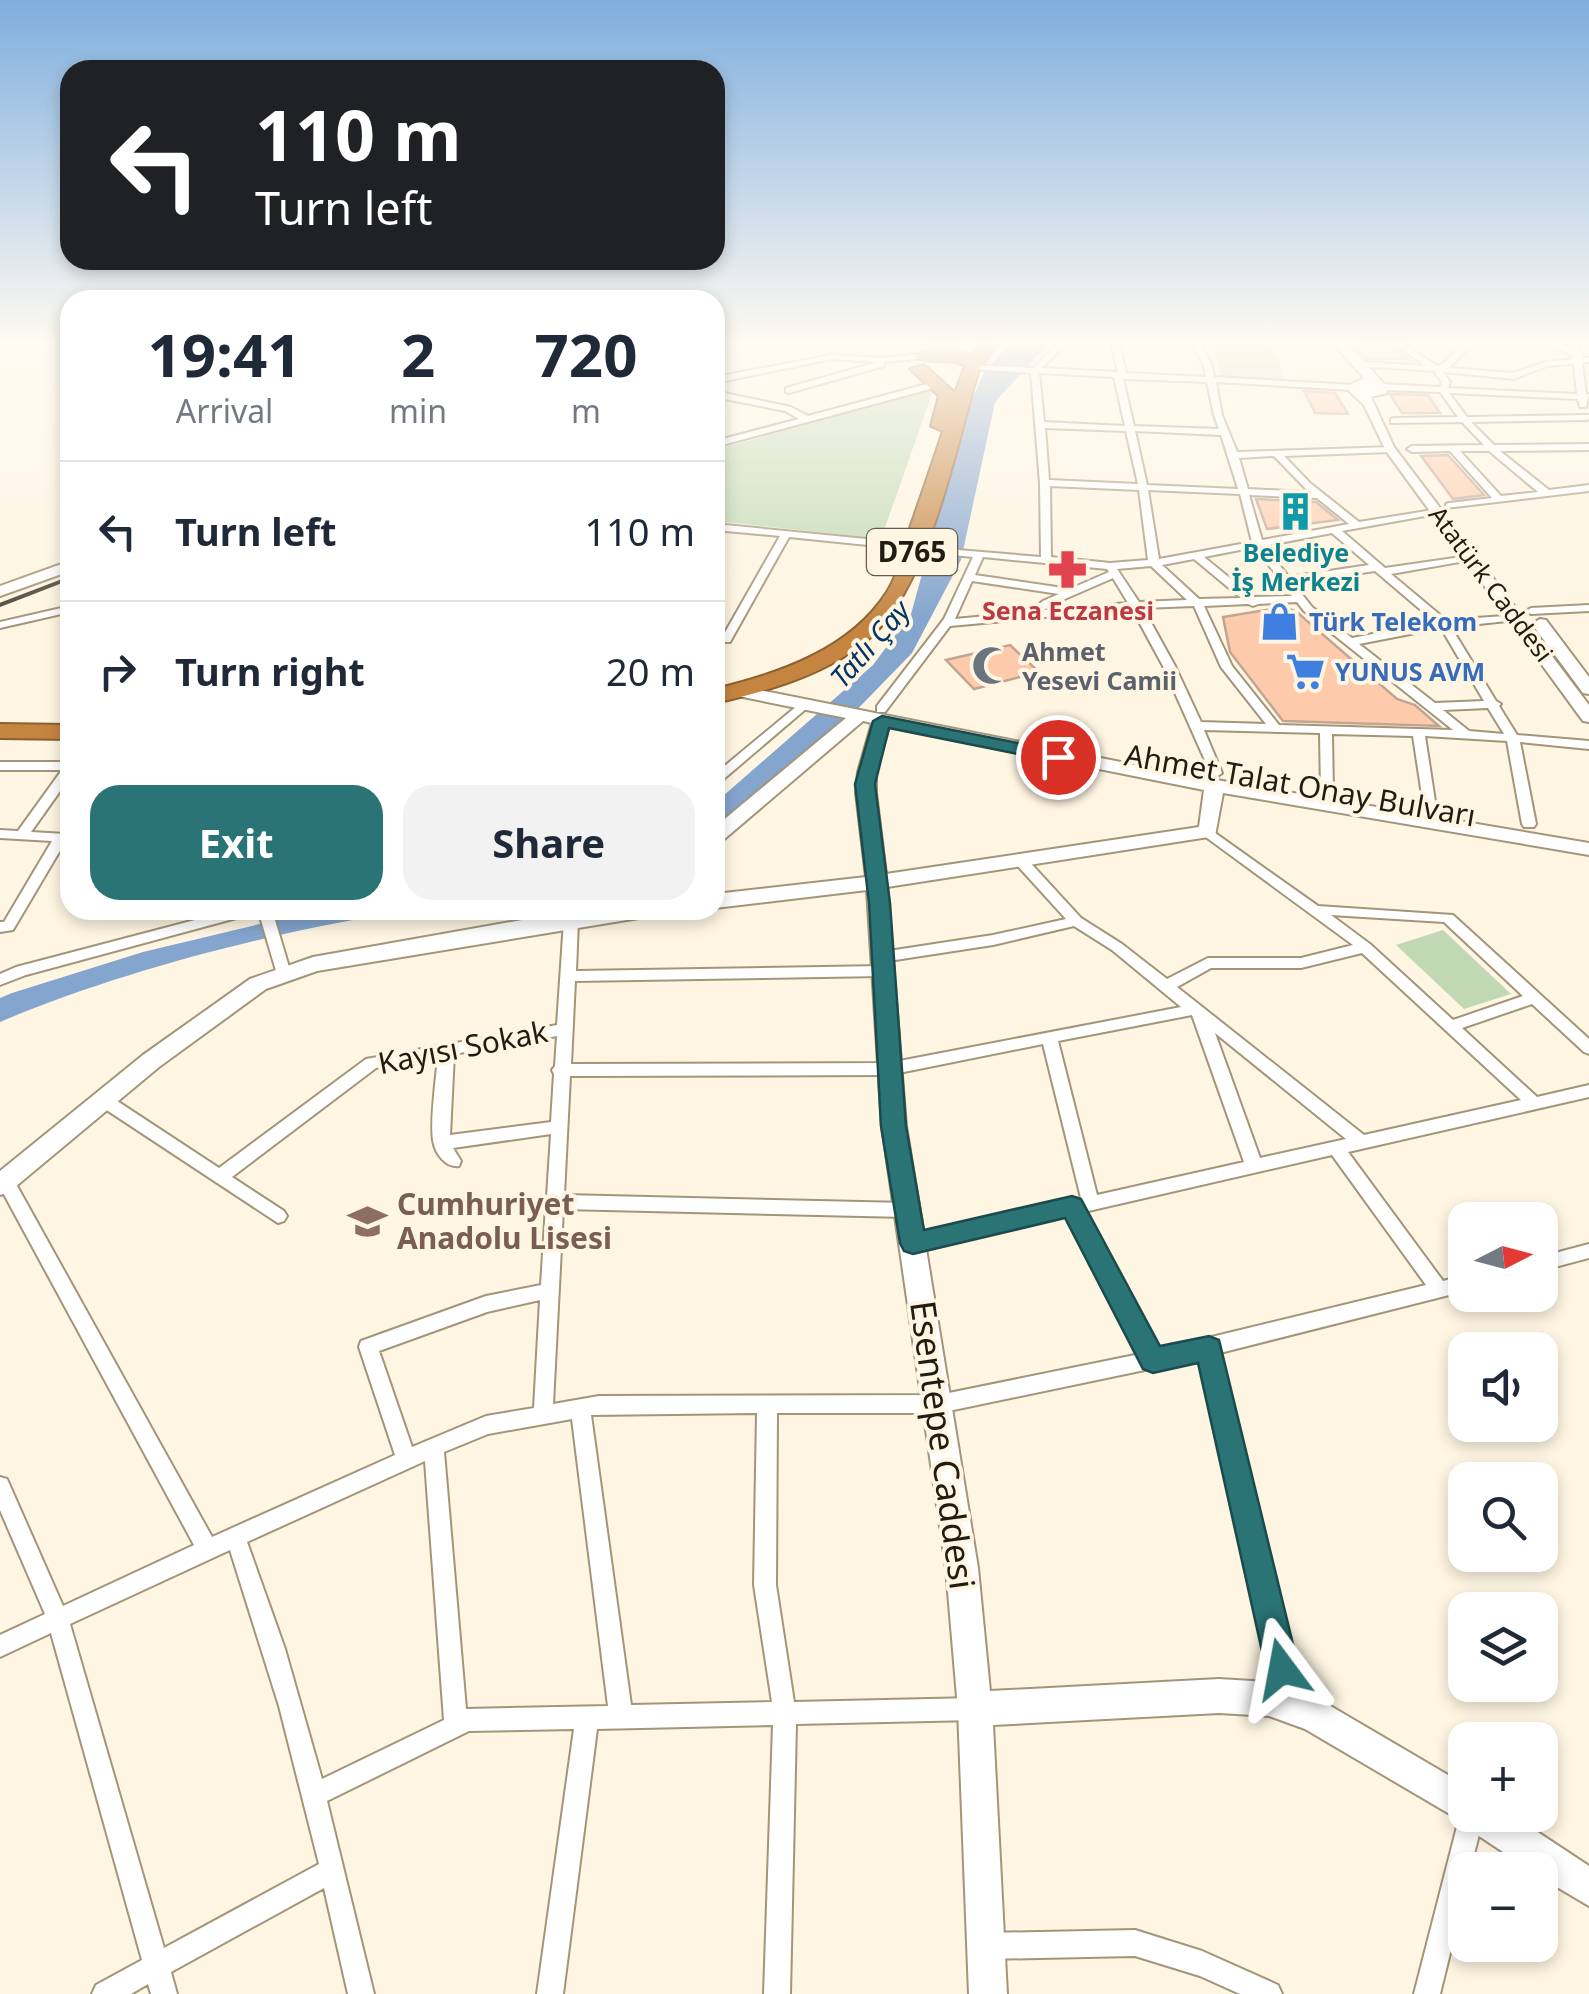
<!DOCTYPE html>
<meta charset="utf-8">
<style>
:root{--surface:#fff;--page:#f2f2f3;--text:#1f2937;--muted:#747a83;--line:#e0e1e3;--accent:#2a7475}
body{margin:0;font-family:"Noto Sans",sans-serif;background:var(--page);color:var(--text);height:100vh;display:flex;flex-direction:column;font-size:38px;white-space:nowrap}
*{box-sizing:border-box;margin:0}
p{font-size:32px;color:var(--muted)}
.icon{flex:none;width:55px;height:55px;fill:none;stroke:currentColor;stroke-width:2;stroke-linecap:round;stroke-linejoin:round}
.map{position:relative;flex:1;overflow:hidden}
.panel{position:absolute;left:60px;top:290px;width:665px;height:630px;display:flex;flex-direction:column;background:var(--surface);border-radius:30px;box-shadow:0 5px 15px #0003}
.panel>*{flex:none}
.top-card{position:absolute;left:60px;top:60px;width:665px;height:210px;border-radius:30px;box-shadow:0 5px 15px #0003;background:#202124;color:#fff;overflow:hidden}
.needle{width:65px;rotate:84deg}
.buttons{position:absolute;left:1448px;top:1202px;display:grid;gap:20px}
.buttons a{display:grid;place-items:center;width:110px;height:110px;border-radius:20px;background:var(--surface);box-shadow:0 5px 15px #0003;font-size:50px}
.pin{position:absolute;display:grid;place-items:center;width:85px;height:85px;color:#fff;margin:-42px;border:5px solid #fff;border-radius:50%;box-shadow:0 2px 10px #0007}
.me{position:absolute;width:110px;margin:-55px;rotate:347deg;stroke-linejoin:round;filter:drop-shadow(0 0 8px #0008)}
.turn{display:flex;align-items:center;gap:35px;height:210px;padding:0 30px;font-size:45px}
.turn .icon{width:130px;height:130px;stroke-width:2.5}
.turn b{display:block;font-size:70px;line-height:85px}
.eta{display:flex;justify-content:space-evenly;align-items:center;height:170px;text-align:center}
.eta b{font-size:60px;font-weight:700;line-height:70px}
.button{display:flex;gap:20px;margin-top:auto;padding:20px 30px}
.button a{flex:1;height:115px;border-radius:30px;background:var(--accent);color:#fff;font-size:40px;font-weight:700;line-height:115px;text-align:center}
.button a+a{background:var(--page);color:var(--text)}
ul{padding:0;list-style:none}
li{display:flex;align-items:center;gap:30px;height:140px;padding:0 30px;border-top:2px solid var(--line)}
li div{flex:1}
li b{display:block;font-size:38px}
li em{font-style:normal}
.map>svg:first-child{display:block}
.green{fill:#c0d9b4}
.water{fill:#83a5ce}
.building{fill:#fdcbab;stroke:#c2a492;stroke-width:2.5}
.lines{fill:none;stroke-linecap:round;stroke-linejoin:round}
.street-casing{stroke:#a39579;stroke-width:4}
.secondary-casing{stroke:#a39579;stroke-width:4}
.highway-casing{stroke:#8c6030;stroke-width:4}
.street{fill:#fff;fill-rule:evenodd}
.secondary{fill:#fff;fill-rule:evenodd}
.highway{fill:#c58541;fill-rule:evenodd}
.rail{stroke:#4e483b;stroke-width:4}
.route{fill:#2a7475;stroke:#1b4b4c;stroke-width:2.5}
.labels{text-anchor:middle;stroke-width:8;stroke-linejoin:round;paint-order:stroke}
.far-culture-label{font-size:25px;font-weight:bold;fill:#0d838f;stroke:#fef5e2}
.far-street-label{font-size:25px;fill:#211c11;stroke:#fef5e2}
.far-health-label{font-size:25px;font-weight:bold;fill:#be3a42;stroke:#fef5e2}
.far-shop-label{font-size:25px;font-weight:bold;fill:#366cbe;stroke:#fef5e2;text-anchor:start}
.far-worship-label{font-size:25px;font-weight:bold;fill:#5b616d;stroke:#fef5e2;text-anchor:start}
.shield{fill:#fef5e2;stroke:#635d50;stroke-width:2.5}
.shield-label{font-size:28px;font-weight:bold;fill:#211c11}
.far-water-label{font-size:28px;font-style:italic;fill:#033567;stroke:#fef5e2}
.street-label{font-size:30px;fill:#211c11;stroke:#fef5e2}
.education-label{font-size:30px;font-weight:bold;fill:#785e54;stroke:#fef5e2;text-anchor:start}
.near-street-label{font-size:35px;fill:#211c11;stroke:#fef5e2}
</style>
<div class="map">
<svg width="1589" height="1994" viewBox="0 0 1589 1994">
<rect width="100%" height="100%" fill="#fef5e2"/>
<path class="green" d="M 1211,343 L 1268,343 L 1278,357 L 1283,379 L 1222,377 Z
M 934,388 L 881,539 L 715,521 L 715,450 Z
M 1443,930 L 1511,994 L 1464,1009 L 1396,945 Z"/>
<path class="water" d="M 1010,343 L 1049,343 L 995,402 L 961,560 L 912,653 L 847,720 L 715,829 L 715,803 L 873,665 L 911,614 L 968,408 L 984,373 Z
M 318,910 L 414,910 C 283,929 122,970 0,1022 L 0,998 L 12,993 L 143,952 Z"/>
<path class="building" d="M 1352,343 L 1388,343 L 1409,359 L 1367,359 Z
M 1304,391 L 1335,393 L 1348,414 L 1315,413 Z
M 1390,394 L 1428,395 L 1440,413 L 1402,413 Z
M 1448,455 L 1484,495 L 1453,499 L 1421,456 Z
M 1256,499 L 1316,502 L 1338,520 L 1267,529 Z
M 1285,607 L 1297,612 L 1397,699 L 1415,705 L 1439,726 L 1283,721 L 1230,652 L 1223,617 Z
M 1010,645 L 1039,672 L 974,689 L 946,660 Z"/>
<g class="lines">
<defs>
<path id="street" d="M 1058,343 L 1067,343 L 1042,368 L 1118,372 L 1111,343 L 1119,343 L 1126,373 L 1206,377 L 1204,366 L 1192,343 L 1200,343 L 1212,366 L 1214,377 L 1354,385 L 1354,389 L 1351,390 L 1216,382 L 1222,415 L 1237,452 L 1393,447 L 1395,449 L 1390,452 L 1284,456 L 1310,483 L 1359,522 L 1439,509 L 1439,513 L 1436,514 L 1342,531 L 1385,568 L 1475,555 L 1475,559 L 1471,560 L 1391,574 L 1446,620 L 1520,615 L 1520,619 L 1516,620 L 1451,627 L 1496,701 L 1501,704 L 1499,706 L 1517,735 L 1589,741 L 1589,749 L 1520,742 L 1536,824 L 1534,827 L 1524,827 L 1522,824 L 1507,741 L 1425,736 L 1436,808 L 1430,812 L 1424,808 L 1413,736 L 1332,734 L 1333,792 L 1327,796 L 1321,792 L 1320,733 L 1204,730 L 1222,773 L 1216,777 L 1212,776 L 1163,666 L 1132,609 L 950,626 L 885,712 L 877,712 L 877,706 L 944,619 L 973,557 L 914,551 L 909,548 L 910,546 L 1041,557 L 1040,483 L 1031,373 L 973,369 L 969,367 L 973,365 L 1034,368 ZM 1039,373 L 1114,377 L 1125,426 L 1044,422 ZM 1123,379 L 1207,382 L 1214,415 L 1219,429 L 1134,426 ZM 1045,428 L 1126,431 L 1138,484 L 1049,480 ZM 1135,431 L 1221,435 L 1238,489 L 1147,485 ZM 1274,456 L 1309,492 L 1248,489 L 1239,458 ZM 1050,486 L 1139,490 L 1148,560 L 1110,563 L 1051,557 ZM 1148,490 L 1240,494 L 1252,542 L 1159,559 ZM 1249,495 L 1317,498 L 1349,524 L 1262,540 ZM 1332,533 L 1369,565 L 1289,577 L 1264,546 ZM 1255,547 L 1292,596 L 1253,597 L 1204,557 ZM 983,557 L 1107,569 L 1109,572 L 1070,589 L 975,575 ZM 1194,559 L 1241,598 L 1199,599 L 1162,565 ZM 1151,566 L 1187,600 L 1139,602 L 1117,569 ZM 1375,571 L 1435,622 L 1352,638 L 1312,607 L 1293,583 ZM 1113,578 L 1128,603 L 1044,610 L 1051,605 ZM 972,581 L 1059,594 L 1043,601 L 1029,612 L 955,619 ZM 1297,602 L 1304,611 L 1453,730 L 1279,725 L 1232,666 L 1204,606 L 1248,604 L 1253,606 L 1258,604 ZM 1194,606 L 1221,667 L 1266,724 L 1201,722 L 1175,666 L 1143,608 ZM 1441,628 L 1484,701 L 1435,703 L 1359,644 ZM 1488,708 L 1504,734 L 1469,731 L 1443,710 Z
M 1393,343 L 1402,343 L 1437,366 L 1443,364 L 1464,343 L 1473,343 L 1449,368 L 1513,373 L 1546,362 L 1573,359 L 1573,356 L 1547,343 L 1557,343 L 1570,349 L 1567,343 L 1575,343 L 1583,356 L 1581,358 L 1589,358 L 1589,362 L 1582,363 L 1586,394 L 1589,394 L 1586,407 L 1580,407 L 1578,399 L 1449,393 L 1467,417 L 1589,415 L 1589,419 L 1586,420 L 1471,422 L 1494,445 L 1589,444 L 1589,450 L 1500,451 L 1549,490 L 1589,485 L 1589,491 L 1446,508 L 1446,504 L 1449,503 L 1492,498 L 1450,451 L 1412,452 L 1407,449 L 1412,446 L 1484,445 L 1462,422 L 1391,423 L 1391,419 L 1394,418 L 1458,417 L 1440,392 L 1381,390 L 1377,387 L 1381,384 L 1440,387 L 1442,382 L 1434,371 L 1361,366 L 1357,364 L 1361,362 L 1426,366 ZM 1574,364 L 1577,394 L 1448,388 L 1450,382 L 1443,372 L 1514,379 L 1547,366 ZM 1460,451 L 1489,451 L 1538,492 L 1501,496 Z
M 922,354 L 925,354 L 925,358 L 884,362 L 884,366 L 789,393 L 786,392 L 786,388 L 878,362 L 832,359 L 715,383 L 715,377 L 832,355 L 882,358 Z
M 938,381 L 942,384 L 941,386 L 715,447 L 715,441 L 799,419 L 785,411 L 715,397 L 715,391 L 791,407 L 808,416 Z
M 715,524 L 897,542 L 902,545 L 897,548 L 789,537 L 730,642 L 715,642 L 715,636 L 723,636 L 780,536 L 715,530 Z
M 1589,605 L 1589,611 L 1531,614 L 1526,611 L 1531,608 Z
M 70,606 L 70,612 L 0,628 L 0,622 Z
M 803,701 L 807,702 L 807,708 L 719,783 L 715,784 L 715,774 Z
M 0,762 L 70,762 L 70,777 L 31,832 L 66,834 L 70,835 L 70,841 L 65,842 L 13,930 L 0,932 L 0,922 L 4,922 L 52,841 L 0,838 L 0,830 L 18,831 L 62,770 L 0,770 Z
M 1208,828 L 1318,906 L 1453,915 L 1589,1039 L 1589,1054 L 1584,1052 L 1532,1004 L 1462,1028 L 1537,1097 L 1589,1085 L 1589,1097 L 1348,1152 L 1443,1281 L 1465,1275 L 1465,1291 L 1220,1353 L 1302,1704 L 1299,1712 L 1291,1715 L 1283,1712 L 1280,1704 L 1202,1358 L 939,1413 L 777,1413 L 776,1585 L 794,1702 L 975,1698 L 983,1701 L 986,1709 L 983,1717 L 975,1720 L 796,1724 L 790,1994 L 764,1994 L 773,1725 L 597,1729 L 563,1994 L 537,1994 L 574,1729 L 469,1731 L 327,1801 L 374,1994 L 348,1994 L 324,1888 L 171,1972 L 177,1994 L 151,1994 L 148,1984 L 131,1994 L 92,1994 L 96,1985 L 142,1960 L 51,1633 L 0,1657 L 0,1635 L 45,1614 L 0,1510 L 0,1477 L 7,1479 L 63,1606 L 194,1545 L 0,1187 L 0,1175 L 11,1175 L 212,1537 L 395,1455 L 359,1347 L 361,1341 L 486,1296 L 541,1285 L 546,1206 L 544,1202 L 547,1197 L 551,1134 L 453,1148 L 461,1161 L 459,1166 C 446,1168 435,1154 433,1140 C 430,1120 436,1079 438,1057 L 376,1068 L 232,1177 L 284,1211 L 287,1216 L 284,1221 L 278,1223 L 96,1103 L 94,1099 L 96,1095 L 108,1095 L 219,1168 L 366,1059 L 557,1025 L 564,921 L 571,916 L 578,921 L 576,971 L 883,966 L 890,971 L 883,976 L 575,981 L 571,1064 L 889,1063 L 1181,1007 L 1112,950 L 1074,926 L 993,945 L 882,962 L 877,960 L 875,957 L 882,952 L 993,935 L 1066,919 L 1015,863 L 1013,860 L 1020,856 L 1025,857 L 1081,918 L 1122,944 L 1167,979 L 1208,958 L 1301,958 L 1353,945 L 1203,835 L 1201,832 ZM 1331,915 L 1444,922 L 1523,996 L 1453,1020 L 1370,944 ZM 1362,953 L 1521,1100 L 1364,1135 L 1177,987 L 1211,968 L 1301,968 ZM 1192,1015 L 1244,1162 L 1097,1195 L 1058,1041 ZM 1215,1033 L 1346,1139 L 1260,1158 ZM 557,1036 L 555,1066 L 552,1070 L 554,1074 L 551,1122 L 450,1135 L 454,1054 ZM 1043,1044 L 1081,1198 L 913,1236 L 907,1238 L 904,1243 L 907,1248 L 913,1250 L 1068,1215 L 1140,1354 L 939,1395 L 599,1396 L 553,1404 L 563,1209 L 906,1217 L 912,1215 L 915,1210 L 912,1205 L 906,1203 L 564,1195 L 570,1076 L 889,1075 ZM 1332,1155 L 1426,1285 L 1158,1350 L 1084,1212 ZM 540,1300 L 534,1408 L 486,1416 L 412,1447 L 379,1351 L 487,1312 ZM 757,1413 L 754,1585 L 772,1702 L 631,1705 L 591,1415 ZM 572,1419 L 608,1706 L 466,1709 L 444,1452 L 488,1434 ZM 425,1461 L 444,1720 L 322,1779 L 285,1649 L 247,1542 ZM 230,1550 L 279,1706 L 319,1864 L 164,1948 L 70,1624 Z
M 233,910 L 257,910 L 255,913 L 26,975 L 0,985 L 0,974 L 16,967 Z
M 258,910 L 272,910 L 291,974 L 289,978 L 284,979 L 277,974 Z
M 1589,1244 L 1589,1258 L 1540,1271 L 1540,1257 Z
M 1465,1806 L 1465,1815 L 1484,1815 L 1470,1870 L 1465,1870 L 1465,1892 L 1440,1994 L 1414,1994 L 1460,1815 Z
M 1135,1930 L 1202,1951 L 1278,1985 L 1282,1994 L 1240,1994 L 1200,1976 L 1135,1956 L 986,1959 L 977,1955 L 973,1946 L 977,1937 L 986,1933 Z"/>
<path id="secondary" d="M 1333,343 L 1349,345 L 1385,385 L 1387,393 L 1371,397 L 1394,447 L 1589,705 L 1589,722 L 1583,721 L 1386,451 L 1364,405 L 1345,387 L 1364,378 Z
M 70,561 L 70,571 L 0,596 L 0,586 Z
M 1540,619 L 1546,620 L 1589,677 L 1589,694 L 1583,693 L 1532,624 Z
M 739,686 L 1181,774 L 1589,843 L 1589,855 L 1223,793 L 1215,836 L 887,887 L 906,1126 L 978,1568 L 990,1691 L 1219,1679 L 1269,1682 L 1327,1704 L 1465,1785 L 1465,1815 L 1512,1815 L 1589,1866 L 1589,1906 L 1540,1877 L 1540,1870 L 1530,1870 L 1467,1828 L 1465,1823 L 1305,1729 L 1269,1716 L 1219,1713 L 993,1725 L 1007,1994 L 969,1994 L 958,1709 L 946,1568 L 882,1126 L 867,890 L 715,908 L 715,894 L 866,877 L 856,793 L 858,772 L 872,723 L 863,721 L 722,841 L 715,843 L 715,827 L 846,718 L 733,695 L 730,691 ZM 889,727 L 1204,790 L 1199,827 L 886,874 L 876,793 L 876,772 Z
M 578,910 L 656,910 L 645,917 L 317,971 L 266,989 L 159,1067 L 9,1192 L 0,1195 L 0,1171 L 143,1055 L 250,979 L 313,957 Z"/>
<path id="highway" d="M 982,343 L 998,343 L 979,369 C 955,448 929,592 864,643 C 821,676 767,691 715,703 L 715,689 C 778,674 850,650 887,592 C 898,575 902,553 908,534 C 920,499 932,465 943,431 L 931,426 L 939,396 L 910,369 L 924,365 L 955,393 L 965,366 C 948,356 928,366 914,356 C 929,346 956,347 972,356 Z
M 0,724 L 70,725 L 70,739 L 0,738 Z"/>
</defs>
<use href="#street" class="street-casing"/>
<use href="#secondary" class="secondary-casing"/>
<use href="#highway" class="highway-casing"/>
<use href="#street" class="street"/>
<use href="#secondary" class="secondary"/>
<use href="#highway" class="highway"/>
<path class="rail" d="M 0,605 L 70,578"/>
</g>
<linearGradient id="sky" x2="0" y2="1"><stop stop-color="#7faede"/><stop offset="0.55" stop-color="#fffaf2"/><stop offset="1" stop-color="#fffaf2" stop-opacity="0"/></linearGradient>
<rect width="1589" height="622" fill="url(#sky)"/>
<path class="route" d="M 882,716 L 1058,751 L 1067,757 L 1058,762 L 889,728 L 875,784 L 890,903 L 906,1126 L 924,1230 L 1072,1196 L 1081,1199 L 1160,1346 L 1209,1336 L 1219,1340 L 1299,1669 L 1294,1681 L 1282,1686 L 1271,1681 L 1266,1669 L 1198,1363 L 1153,1373 L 1143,1369 L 1065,1218 L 913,1254 L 904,1251 L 900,1243 L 881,1126 L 869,903 L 855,784 L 873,721 Z"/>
<defs>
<symbol id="building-bare" viewBox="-9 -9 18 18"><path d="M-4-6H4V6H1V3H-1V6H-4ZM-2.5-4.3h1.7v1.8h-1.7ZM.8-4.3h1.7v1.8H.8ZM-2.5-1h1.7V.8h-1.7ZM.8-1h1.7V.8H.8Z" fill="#0f9aa8" stroke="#fef5e2" stroke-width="2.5" paint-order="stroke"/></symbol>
<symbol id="pharmacy-bare" viewBox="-9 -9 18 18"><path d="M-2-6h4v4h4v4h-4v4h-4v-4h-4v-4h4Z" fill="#e0444e" stroke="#fef5e2" stroke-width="2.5" paint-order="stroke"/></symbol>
<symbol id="shop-bare" viewBox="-9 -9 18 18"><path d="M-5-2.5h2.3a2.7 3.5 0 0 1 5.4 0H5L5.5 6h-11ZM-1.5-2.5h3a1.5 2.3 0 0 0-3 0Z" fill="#3f7fe0" stroke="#fef5e2" stroke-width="2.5" paint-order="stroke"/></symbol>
<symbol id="mosque-bare" viewBox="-9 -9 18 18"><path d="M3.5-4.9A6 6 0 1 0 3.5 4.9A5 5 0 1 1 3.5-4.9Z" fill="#6b7280" stroke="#fef5e2" stroke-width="2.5" paint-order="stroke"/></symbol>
<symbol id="supermarket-bare" viewBox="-9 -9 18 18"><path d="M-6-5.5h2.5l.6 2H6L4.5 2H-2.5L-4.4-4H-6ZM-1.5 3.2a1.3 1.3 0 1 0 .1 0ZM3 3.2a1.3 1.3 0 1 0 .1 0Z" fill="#3f7fe0" stroke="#fef5e2" stroke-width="2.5" paint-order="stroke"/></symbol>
<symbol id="school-bare" viewBox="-9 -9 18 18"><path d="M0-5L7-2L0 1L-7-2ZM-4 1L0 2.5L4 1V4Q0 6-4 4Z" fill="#8d6e63" stroke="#fef5e2" stroke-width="2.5" paint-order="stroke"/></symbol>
</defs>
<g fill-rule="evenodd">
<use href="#building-bare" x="1268" y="484" width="55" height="55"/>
<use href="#pharmacy-bare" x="1040" y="542" width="55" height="55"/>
<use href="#shop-bare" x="1252" y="594" width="55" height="55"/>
<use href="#mosque-bare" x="964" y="638" width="55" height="55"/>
<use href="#supermarket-bare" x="1278" y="644" width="55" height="55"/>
<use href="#school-bare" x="340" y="1194" width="55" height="55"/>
</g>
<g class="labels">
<g class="far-culture-label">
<text x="1296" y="562">Belediye<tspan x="1296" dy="29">İş Merkezi</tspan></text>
</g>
<g class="far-street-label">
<text transform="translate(1491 584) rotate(53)" y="9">Atatürk Caddesi</text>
</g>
<g class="far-health-label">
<text x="1068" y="620">Sena Eczanesi</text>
</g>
<g class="far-shop-label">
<text x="1309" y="631">Türk Telekom</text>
<text x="1335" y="681">YUNUS AVM</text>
</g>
<g class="far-worship-label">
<text x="1022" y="661">Ahmet<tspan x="1022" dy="29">Yesevi Camii</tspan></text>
</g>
<rect class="shield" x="867" y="529" width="90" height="46" rx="8"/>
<g class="shield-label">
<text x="912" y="562">D765</text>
</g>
<g class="far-water-label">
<text transform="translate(870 644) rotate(-49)" y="10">Tatlı Çay</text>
</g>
<g class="street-label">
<text transform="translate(1300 786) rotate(10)" y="10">Ahmet Talat Onay Bulvarı</text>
<text transform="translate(463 1048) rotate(-11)" y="10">Kayısı Sokak</text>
</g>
<g class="education-label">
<text x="397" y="1215">Cumhuriyet<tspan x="397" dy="34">Anadolu Lisesi</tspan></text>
</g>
<g class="near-street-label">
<text transform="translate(942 1445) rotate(82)" y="12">Esentepe Caddesi</text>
</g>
</g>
</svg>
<div class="buttons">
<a><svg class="needle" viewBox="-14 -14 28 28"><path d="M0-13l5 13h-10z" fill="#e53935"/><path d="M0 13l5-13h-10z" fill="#747a83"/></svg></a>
<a><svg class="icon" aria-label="sound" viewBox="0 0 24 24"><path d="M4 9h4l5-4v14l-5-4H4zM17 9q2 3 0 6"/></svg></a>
<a><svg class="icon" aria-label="search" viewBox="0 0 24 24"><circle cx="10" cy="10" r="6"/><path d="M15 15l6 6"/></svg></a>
<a><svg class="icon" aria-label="layers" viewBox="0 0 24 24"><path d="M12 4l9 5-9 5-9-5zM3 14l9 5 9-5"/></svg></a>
<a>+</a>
<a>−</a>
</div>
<div class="pin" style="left:1058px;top:757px;background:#d93025"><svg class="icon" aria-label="arrive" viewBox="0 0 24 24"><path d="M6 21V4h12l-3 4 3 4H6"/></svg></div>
<svg class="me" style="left:1282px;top:1669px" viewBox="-20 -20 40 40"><path d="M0-17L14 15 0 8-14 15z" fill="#2a7475" stroke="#fff" stroke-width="4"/></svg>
<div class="top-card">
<div class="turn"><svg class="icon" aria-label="left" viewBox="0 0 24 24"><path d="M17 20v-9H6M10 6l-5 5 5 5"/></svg><div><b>110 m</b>Turn left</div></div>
</div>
<section class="panel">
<div class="eta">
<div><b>19:41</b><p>Arrival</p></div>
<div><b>2</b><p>min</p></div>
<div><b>720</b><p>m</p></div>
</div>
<ul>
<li><svg class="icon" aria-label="left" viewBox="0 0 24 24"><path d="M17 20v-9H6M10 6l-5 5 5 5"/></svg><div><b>Turn left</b></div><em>110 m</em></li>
<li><svg class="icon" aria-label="right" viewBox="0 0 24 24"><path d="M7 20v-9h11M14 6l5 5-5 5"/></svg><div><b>Turn right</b></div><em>20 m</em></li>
</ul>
<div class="button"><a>Exit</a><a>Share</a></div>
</section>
</div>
